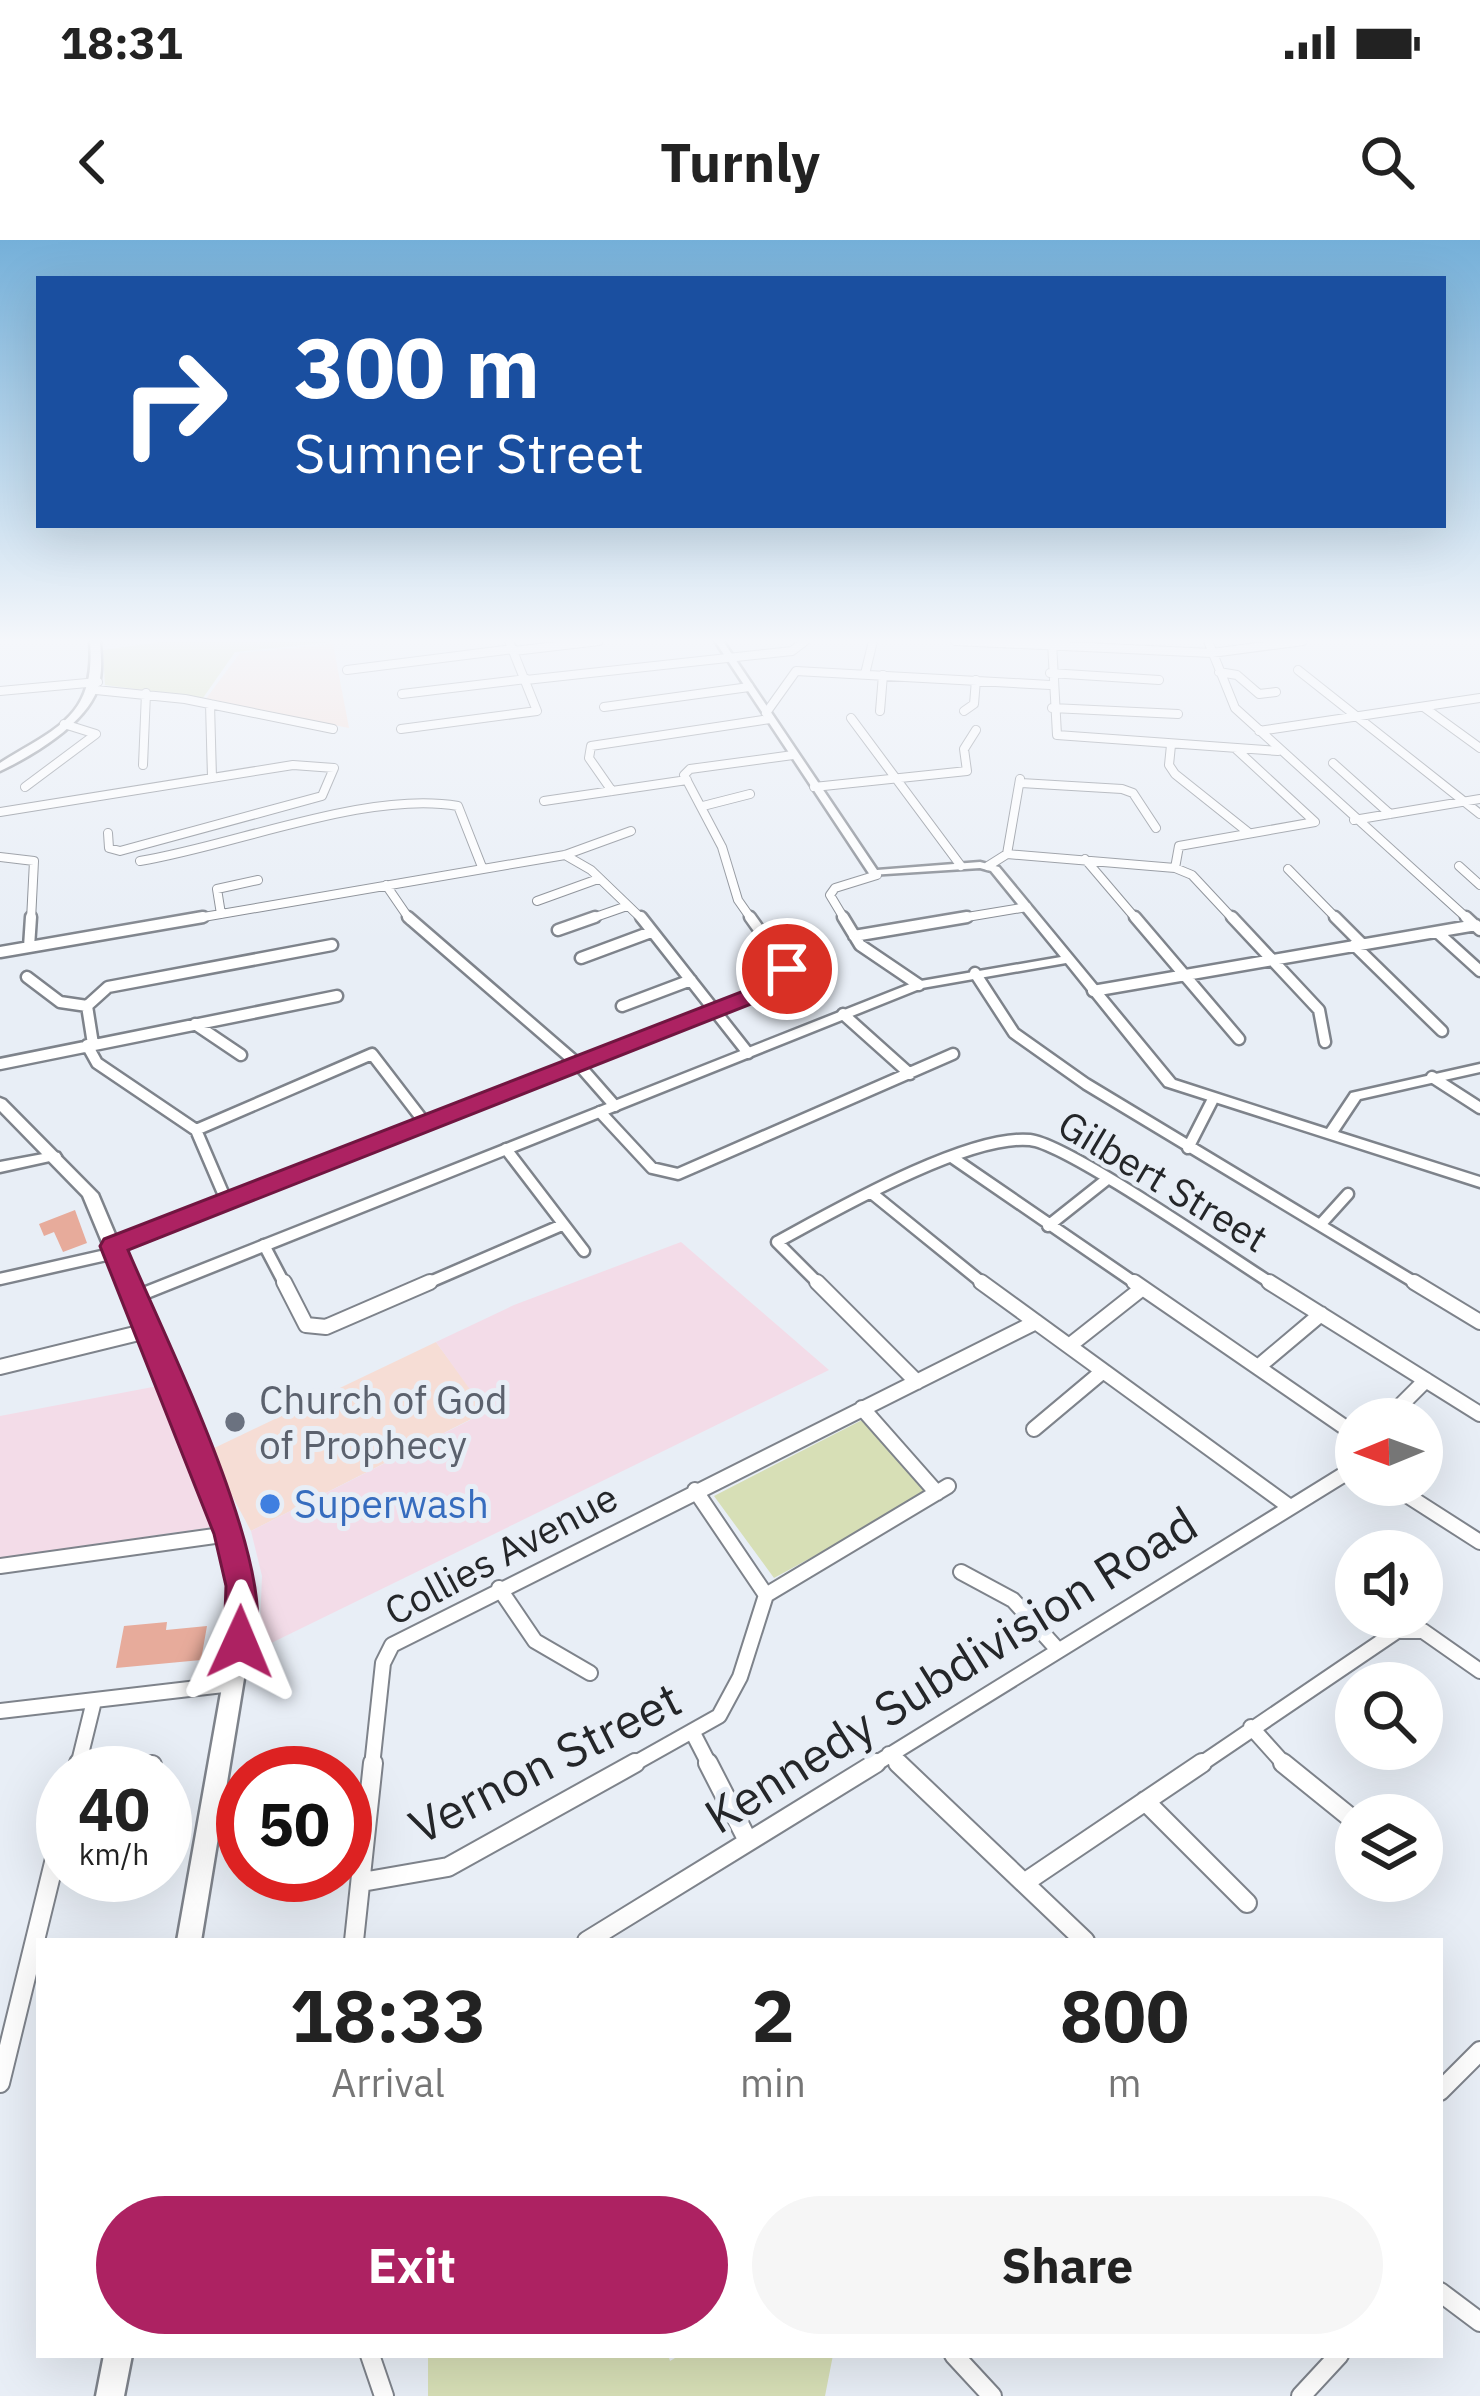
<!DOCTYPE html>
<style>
:root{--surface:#fff;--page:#f6f6f6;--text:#222;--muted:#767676;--accent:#ad2262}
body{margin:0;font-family:"IBM Plex Sans",sans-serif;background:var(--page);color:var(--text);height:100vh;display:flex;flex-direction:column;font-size:45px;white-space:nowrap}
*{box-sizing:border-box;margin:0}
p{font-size:39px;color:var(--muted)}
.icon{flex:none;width:66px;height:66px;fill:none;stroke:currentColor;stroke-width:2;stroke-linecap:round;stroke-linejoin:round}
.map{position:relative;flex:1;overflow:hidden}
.panel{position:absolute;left:36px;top:1698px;width:1407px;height:420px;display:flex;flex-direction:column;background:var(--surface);border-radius:0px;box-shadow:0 12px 48px #0002}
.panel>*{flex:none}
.top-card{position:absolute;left:36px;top:36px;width:1410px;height:252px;border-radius:0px;box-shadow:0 12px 48px #0002;background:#1a4fa0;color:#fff;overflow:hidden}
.needle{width:78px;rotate:269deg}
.buttons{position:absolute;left:1335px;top:1158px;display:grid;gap:24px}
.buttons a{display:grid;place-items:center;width:108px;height:108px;border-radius:50%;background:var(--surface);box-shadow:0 12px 48px #0002;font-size:60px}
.speed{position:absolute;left:36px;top:1506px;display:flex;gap:24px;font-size:60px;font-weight:700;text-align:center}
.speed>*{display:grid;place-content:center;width:156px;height:156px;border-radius:50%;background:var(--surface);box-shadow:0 12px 48px #0002;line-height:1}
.speed small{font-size:30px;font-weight:400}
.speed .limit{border:18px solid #d22;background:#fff;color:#111}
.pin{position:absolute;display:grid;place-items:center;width:102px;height:102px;color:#fff;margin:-51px;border:6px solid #fff;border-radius:50%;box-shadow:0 3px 12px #0007}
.me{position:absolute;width:132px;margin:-66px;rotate:1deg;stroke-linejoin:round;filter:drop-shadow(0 0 9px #0008)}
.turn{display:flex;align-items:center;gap:42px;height:252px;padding:0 60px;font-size:54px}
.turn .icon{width:156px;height:156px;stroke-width:2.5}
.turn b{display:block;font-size:84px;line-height:102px}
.eta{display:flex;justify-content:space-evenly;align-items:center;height:204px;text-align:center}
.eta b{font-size:72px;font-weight:700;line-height:84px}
.cta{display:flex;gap:24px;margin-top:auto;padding:24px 60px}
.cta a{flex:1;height:138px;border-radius:72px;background:var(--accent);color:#fff;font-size:48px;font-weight:700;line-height:138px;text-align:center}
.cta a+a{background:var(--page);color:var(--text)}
.status{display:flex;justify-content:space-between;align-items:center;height:84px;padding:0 60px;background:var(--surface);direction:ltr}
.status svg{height:33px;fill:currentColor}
header{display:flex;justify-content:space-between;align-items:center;height:156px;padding:0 60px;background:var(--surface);font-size:54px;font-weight:700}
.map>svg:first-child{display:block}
.commercial{fill:#f6ddd5}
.industrial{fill:#f3dce8}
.green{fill:#d7dfb6}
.building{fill:#e7ab9b}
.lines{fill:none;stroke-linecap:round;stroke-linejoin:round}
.minor-far3-casing{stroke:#7e838b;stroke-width:10}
.minor-far2-casing{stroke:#7e838b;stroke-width:15}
.minor-far1-casing{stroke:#7e838b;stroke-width:18}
.minor-casing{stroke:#7e838b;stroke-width:22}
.tertiary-casing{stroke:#7e838b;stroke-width:5}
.secondary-casing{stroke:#7e838b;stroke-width:5}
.minor-far3{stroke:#fff;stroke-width:8}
.minor-far2{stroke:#fff;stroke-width:10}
.minor-far1{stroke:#fff;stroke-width:14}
.minor{stroke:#fff;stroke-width:18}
.tertiary{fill:#fff;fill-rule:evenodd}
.secondary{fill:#fff;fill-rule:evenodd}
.route{fill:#ad2262;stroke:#701640;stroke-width:3}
.worship-dot{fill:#6b7280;stroke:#e8eef6;stroke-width:4.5}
.shop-dot{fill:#3f7fe0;stroke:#e8eef6;stroke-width:4.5}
.labels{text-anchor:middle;stroke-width:10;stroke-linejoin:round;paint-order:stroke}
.street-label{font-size:39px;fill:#242629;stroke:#e8eef6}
.worship-label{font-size:39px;fill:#5b616d;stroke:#e8eef6;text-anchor:start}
.shop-label{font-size:39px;fill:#366cbe;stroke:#e8eef6;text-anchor:start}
.near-street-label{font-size:48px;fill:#242629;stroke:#e8eef6}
</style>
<div class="status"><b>18:31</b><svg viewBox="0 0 49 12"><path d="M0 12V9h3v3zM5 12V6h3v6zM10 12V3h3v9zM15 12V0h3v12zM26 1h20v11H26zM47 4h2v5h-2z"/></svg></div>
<header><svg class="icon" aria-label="back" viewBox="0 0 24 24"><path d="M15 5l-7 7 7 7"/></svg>Turnly<svg class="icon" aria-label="search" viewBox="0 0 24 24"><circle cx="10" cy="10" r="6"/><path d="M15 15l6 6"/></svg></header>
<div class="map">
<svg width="1480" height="2156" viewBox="0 0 1480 2156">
<rect width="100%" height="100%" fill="#e8eef6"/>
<path class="commercial" d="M 333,404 L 349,488 L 205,460 L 240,413 Z
M 436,1102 L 487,1171 L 251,1291 L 208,1211 Z"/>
<path class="industrial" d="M 681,1002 L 829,1130 L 259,1409 L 262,1336 L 251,1291 L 486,1172 L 436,1102 L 514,1065 Z
M 158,1146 L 213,1287 L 0,1318 L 0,1176 Z"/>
<path class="green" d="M 167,401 L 332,401 L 332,402 L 235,412 L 203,458 L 105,445 L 103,410 Z
M 866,1178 L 930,1253 L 774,1338 L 714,1256 Z
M 428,2115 L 668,2115 L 670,2121 L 680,2115 L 833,2115 L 825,2156 L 428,2156 Z"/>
<path class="building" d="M 75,970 L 87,1003 L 63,1012 L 54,992 L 44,996 L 39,984 Z
M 167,1382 L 166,1390 L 207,1386 L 201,1420 L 116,1428 L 124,1386 Z"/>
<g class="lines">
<defs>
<path id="minor-far3" d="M 955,401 L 1212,413 L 1303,401
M 1208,401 L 1235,468 L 1469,680
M 1052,402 L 1057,495 L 1278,511
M 514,411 L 599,401
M 347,430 L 513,409
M 1298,430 L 1480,574
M 1219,432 L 1237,435 L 1259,454 L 1276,452
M 1050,433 L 1159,440
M 865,434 L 873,401
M 526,440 L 792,411 L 805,401
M 96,450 L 185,459 L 333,489
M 0,451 L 98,442
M 402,454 L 526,439
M 210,464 L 212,538
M 604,467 L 749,447
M 1052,468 L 1178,474
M 1425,468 L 1480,508
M 880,471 L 883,435
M 964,471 L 974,464 L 976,440
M 766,473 L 796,431 L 1050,445
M 851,478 L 961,626
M 401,489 L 537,471 L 509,401
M 1259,491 L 1480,458
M 1171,505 L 1169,525 L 1175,534 L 1249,593
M 1333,523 L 1390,574
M 143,525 L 146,453
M 1021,543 L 1122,549 L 1133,553 L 1156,588
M 25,547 L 96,494 L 64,484
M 814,547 L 967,531 L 964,509 L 976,490
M 612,551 L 589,518 L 591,506 L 770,479
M 544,561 L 687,540
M 703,566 L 750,554
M 0,572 L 293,525 L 334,528 L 322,556 L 120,611 L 109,608 L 108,593
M 1354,580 L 1480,559
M 1007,614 L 1175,628 L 1192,635 L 1234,680
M 565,615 L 591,630 L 643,680
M 0,617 L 34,621 L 31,680
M 1085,619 L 1137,680
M 140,621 C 233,606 368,550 458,566 L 482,627
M 988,626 L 1007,614 L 1020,539
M 1459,626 L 1480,645
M 1175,628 L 1179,606 L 1315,582 L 1236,509
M 1288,629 L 1338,680
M 386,645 L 410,680
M 537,661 L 598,639
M 221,674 L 217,649 L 258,640
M 186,680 L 565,615 L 631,591
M 587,680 L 627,666
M 752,680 L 738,660 L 722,607 L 684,535 L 690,529 L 793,515
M 845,680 L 830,655 L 835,648 L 877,635
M 949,680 L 1027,667"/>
<path id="minor-far2" d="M 408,677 L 579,825 L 615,866
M 641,677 L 748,813
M 843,677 L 860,705 L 919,745
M 1135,677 L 1239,799
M 1232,677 L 1319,770 L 1325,802
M 1335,677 L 1362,704
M 1466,677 L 1480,690
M 558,690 L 595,677
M 1437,692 L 1480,731
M 854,696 L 967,677
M 1354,705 L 1442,791
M 29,707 L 31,677
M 0,712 L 203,677
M 581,718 L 651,692
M 975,733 L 1014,793 L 1086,844 L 1419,1045
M 27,737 L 60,762 L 87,766
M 1093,751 L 1476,685
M 622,766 L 691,740
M 843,774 L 910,834
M 195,784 L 241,815
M 93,804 L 87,766 L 108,747 L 332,705
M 87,805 L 97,823 L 196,890 L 226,960
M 0,824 L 337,756
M 1432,837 L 1480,868
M 600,872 L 652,928 L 678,934 L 953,814
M 196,890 L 372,814 L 425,883
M 1188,908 L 1212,861
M 506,909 L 584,1011
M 953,918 L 1138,1045
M 874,955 L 985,1045
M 1320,985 L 1348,954
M 1048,986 L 1106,940
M 264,1005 L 285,1045
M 113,1006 L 782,744 L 787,729 L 750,677
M 0,1039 L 115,1013
M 423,1045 L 562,985
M 820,1045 L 777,1002 C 834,971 968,894 1030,900 C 1068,904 1231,1018 1274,1045"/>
<path id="minor-far1" d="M 284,1042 L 306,1085 L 326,1087 L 430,1042
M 817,1042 L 917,1142
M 981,1042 L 1290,1267
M 1134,1042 L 1356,1195
M 1269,1042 L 1480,1174
M 1414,1042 L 1480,1082
M 1069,1106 L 1140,1050
M 0,1127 L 147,1091
M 1258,1127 L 1321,1074
M 862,1168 L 937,1253
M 1387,1179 L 1426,1140
M 1034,1189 L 1102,1132
M 1391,1245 L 1480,1302
M 0,1326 L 229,1294
M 961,1332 L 1013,1360 L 1058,1410
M 499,1348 L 535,1401 L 590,1433
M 766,1355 L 948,1246
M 0,1471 L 232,1444
M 1251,1487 L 1286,1526
M 694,1495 L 710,1526
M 889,1514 L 901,1526
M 78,1526 L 94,1461
M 372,1526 L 383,1423 L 392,1405 L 1036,1082
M 630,1526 L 719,1476 L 740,1437 L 766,1355 L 695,1250
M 872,1526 L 1356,1227
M 1198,1526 L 1397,1391 L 1423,1391 L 1480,1431"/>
<path id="minor" d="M 708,1523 L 748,1601
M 898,1523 L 1085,1701
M 1283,1523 L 1356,1582
M 76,1533 L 79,1523
M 147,1533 L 152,1525
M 1145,1561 L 1247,1663
M 362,1642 L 448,1627 L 635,1523
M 1024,1643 L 1202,1523
M 354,1701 L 373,1523
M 587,1701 L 876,1523
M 0,1843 L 63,1586
M 1440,1851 L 1480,1811
M 1440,2052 L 1480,2082
M 370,2115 L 384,2156
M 954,2115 L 992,2156
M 1301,2156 L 1339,2115"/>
<path id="tertiary" d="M 715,401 L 723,401 L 877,630 L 980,622 L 999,627 L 1175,840 L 1327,889 L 1351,853 L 1480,824 L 1480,832 L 1360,859 L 1338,892 L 1480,937 L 1480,947 L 1165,846 L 1066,723 L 922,748 L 140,1061 L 130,1061 L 128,1057 L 130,1053 L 915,742 L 1061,717 L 991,631 L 980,628 L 870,635 Z
M 54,912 L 59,913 L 61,916 L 59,919 L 0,932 L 0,922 Z"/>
<path id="secondary" d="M 90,401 L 100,401 C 101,418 103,434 97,450 C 84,485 32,516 0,531 L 0,523 C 56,488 96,477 90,401 Z
M 0,858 L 5,860 L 98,954 L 210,1219 L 252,1346 L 250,1402 L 201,1701 L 177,1701 L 230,1402 L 232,1346 L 192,1219 L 83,956 L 0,871 Z
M 104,2115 L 132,2115 L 124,2156 L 96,2156 Z"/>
</defs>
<use href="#minor-far3" class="minor-far3-casing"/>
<use href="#minor-far2" class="minor-far2-casing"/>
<use href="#minor-far1" class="minor-far1-casing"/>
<use href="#minor" class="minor-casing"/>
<use href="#tertiary" class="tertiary-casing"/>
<use href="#secondary" class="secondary-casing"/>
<use href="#minor-far3" class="minor-far3"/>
<use href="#minor-far2" class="minor-far2"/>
<use href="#minor-far1" class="minor-far1"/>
<use href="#minor" class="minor"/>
<use href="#tertiary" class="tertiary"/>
<use href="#secondary" class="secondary"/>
</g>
<linearGradient id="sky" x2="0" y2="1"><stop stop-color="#75b0d9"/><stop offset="0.57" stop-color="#f5f7fb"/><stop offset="1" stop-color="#f5f7fb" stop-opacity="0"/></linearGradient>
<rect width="1480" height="703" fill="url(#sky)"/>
<path class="route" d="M 787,722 L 797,729 L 789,749 L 128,1010 C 161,1090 286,1338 252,1413 L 240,1417 L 229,1413 L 224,1402 L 226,1346 L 214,1294 L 100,1006 L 104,999 L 772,740 L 779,724 Z"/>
<circle class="worship-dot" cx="235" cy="1182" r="12"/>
<circle class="shop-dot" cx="270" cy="1264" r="12"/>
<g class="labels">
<g class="street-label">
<text transform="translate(1163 941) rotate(31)" y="14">Gilbert Street</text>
<text transform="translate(501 1314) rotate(-28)" y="14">Collies Avenue</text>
</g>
<g class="worship-label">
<text x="259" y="1174">Church of God<tspan x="259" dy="45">of Prophecy</tspan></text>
</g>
<g class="shop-label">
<text x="294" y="1278">Superwash</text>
</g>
<g class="near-street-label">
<text transform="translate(951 1430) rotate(-32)" y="17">Kennedy Subdivision Road</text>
<text transform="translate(545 1523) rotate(-27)" y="17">Vernon Street</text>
</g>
</g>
</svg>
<div class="buttons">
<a><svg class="needle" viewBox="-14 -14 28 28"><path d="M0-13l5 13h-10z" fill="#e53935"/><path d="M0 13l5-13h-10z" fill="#767676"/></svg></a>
<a><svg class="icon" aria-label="sound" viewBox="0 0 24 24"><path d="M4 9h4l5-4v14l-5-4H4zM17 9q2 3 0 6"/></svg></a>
<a><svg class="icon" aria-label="search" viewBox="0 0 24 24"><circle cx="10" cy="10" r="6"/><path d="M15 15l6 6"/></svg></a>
<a><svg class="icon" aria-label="layers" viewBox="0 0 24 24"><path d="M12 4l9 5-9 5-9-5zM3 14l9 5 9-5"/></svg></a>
</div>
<div class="speed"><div>40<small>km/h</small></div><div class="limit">50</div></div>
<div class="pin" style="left:787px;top:729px;background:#d93025"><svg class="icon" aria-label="arrive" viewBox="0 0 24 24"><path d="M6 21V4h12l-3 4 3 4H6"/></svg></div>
<svg class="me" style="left:240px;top:1402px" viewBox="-20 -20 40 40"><path d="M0-17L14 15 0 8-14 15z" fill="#ad2262" stroke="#fff" stroke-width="4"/></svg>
<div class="top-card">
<div class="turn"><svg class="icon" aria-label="right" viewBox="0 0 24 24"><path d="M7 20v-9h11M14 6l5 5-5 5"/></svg><div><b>300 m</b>Sumner Street</div></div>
</div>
<section class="panel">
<div class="eta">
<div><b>18:33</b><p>Arrival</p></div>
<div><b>2</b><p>min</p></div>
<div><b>800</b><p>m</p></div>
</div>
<div class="cta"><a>Exit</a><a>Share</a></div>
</section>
</div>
